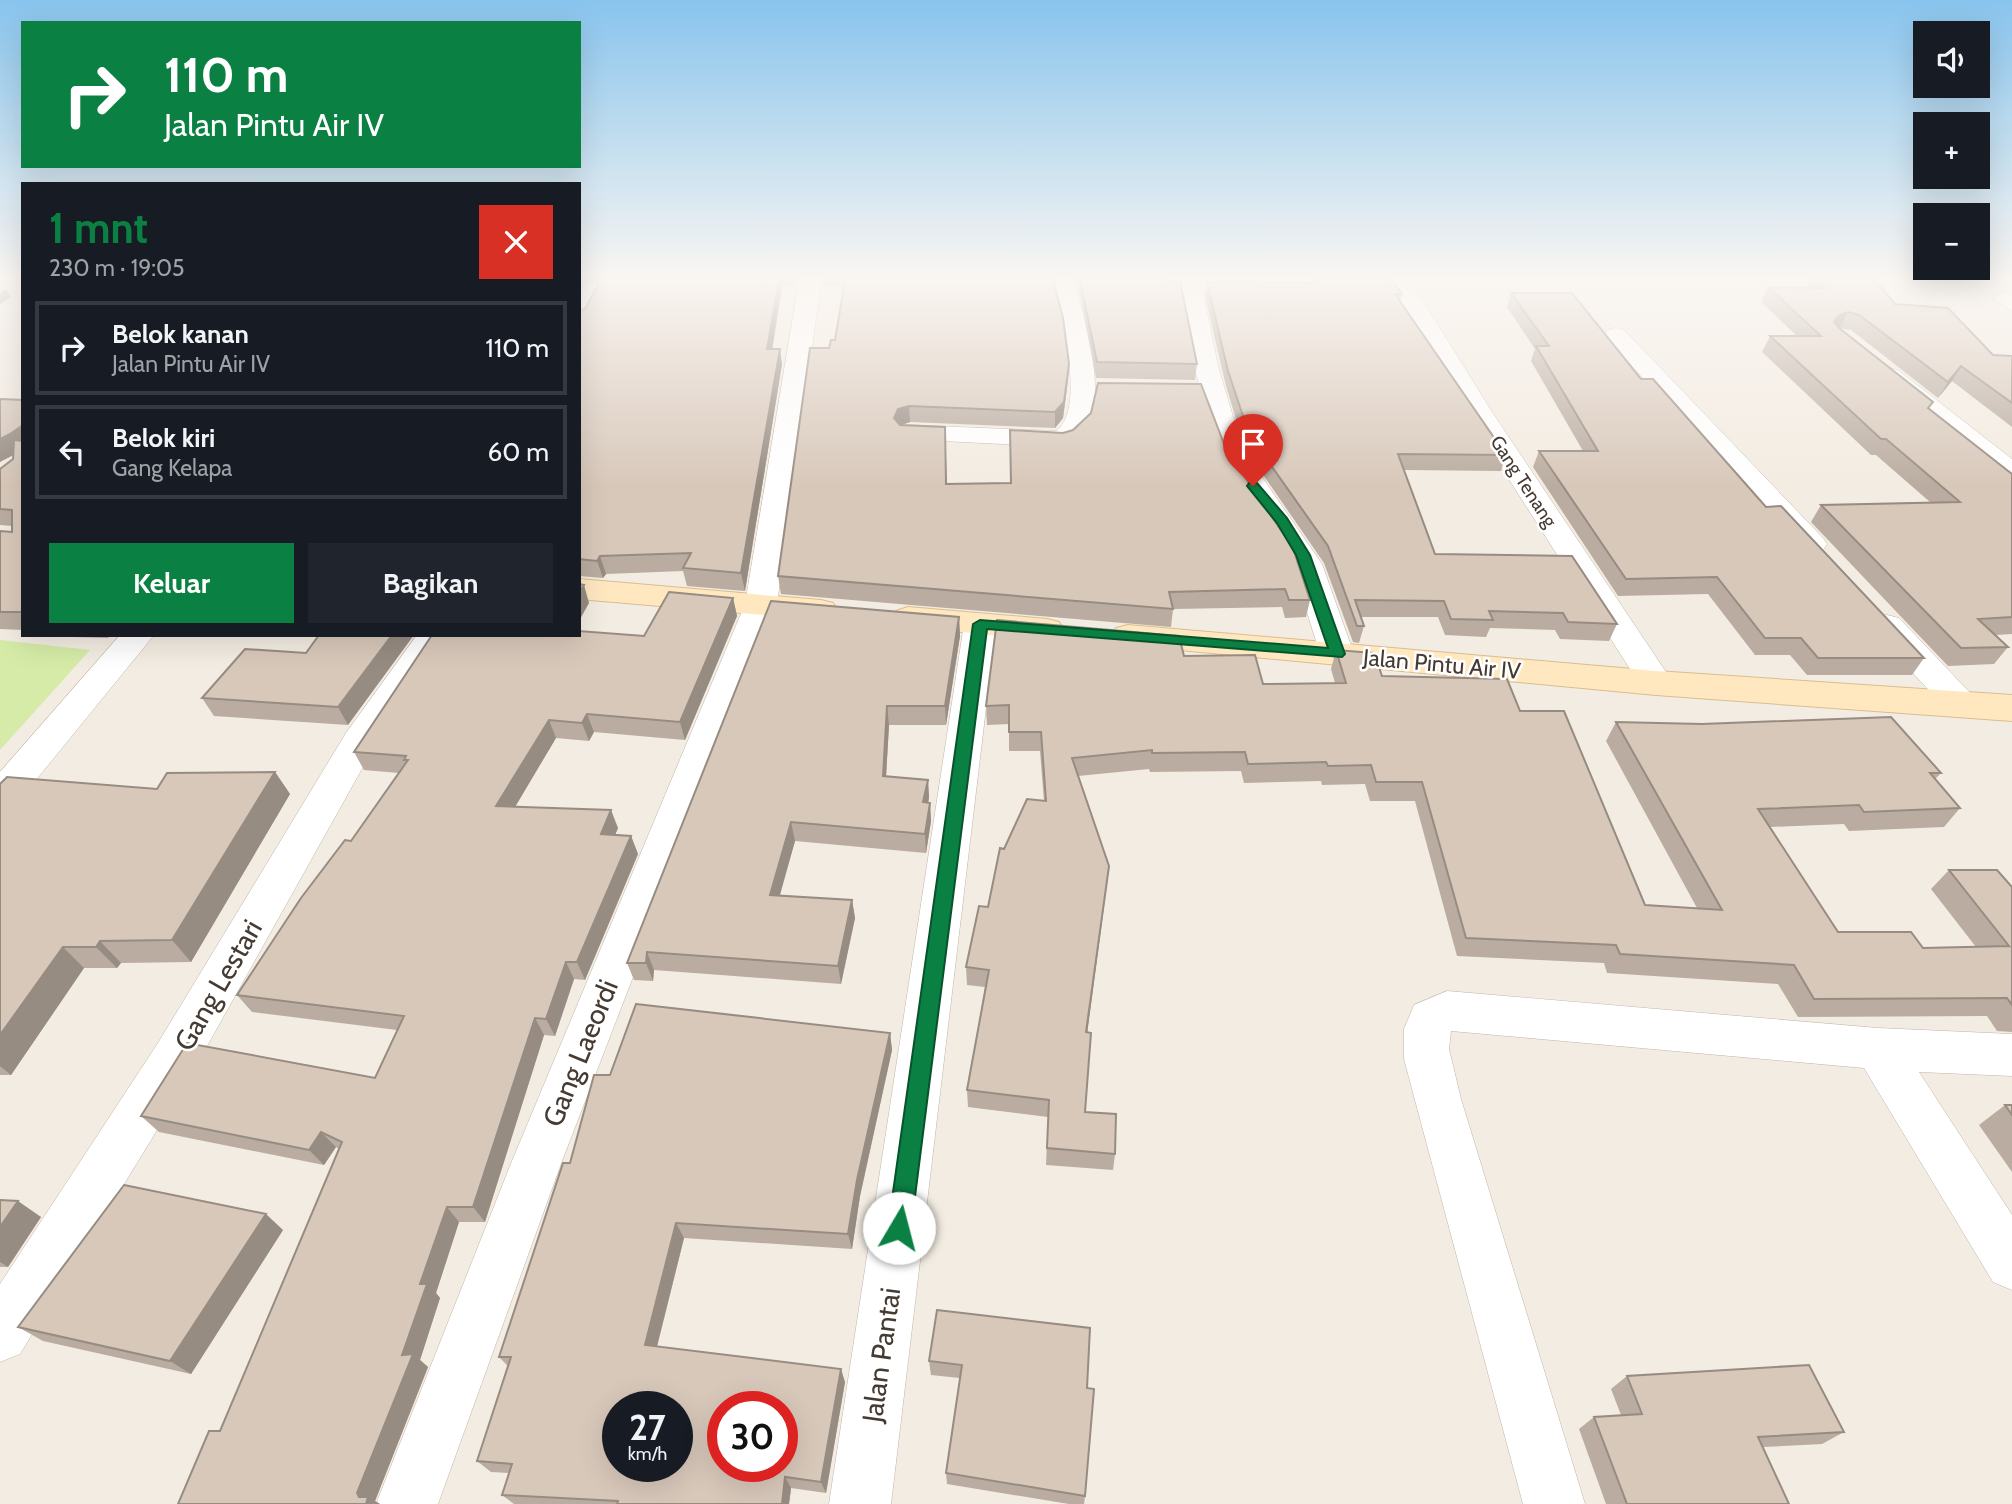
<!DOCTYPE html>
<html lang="id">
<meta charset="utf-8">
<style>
:root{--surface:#171b24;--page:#20242c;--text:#f1f3f6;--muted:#9ea1a6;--line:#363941;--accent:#0b8043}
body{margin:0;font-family:Cabin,sans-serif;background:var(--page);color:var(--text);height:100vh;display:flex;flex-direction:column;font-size:26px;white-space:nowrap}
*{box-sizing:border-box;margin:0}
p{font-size:23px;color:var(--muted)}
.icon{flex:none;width:38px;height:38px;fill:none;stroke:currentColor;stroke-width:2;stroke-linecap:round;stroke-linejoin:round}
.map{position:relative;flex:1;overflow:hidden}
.side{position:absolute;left:21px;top:182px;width:560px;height:455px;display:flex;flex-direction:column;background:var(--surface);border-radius:0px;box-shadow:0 7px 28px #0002}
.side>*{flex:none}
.hud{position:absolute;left:21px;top:21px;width:560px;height:147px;border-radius:0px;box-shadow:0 7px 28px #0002;background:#0b8043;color:#fff;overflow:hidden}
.controls{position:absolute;left:1913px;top:21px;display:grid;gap:14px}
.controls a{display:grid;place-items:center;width:77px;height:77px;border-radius:0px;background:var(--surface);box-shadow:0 7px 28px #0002;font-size:35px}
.speed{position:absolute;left:602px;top:1391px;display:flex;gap:14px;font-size:35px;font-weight:700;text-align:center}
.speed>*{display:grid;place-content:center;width:91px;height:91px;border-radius:50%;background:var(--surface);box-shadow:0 7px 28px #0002;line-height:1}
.speed small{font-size:18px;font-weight:400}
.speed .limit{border:10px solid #d22;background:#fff;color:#111}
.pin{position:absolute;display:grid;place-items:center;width:60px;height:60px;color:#fff;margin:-72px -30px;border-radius:50% 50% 50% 0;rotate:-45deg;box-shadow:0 0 7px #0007}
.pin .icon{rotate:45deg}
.me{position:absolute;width:77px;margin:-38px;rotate:8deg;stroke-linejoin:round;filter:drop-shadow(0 0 5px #0008)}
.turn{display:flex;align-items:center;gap:24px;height:147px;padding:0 28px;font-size:32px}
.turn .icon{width:91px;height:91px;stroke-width:2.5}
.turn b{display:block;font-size:49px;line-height:60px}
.round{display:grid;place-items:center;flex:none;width:74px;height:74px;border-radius:0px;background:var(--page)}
.head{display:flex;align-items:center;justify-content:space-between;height:119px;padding:0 28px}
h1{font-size:42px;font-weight:700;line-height:52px;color:var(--accent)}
.cta{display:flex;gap:14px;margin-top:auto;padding:14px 28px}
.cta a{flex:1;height:80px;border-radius:0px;background:var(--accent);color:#fff;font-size:28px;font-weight:700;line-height:80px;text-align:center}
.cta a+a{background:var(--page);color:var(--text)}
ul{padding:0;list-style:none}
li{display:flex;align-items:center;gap:21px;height:94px;margin:0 14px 10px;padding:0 14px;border:4px solid var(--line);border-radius:0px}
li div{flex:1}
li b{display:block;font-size:26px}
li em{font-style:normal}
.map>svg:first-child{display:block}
.green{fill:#d5eba7}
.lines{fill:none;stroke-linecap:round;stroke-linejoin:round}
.minor-casing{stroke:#c2b5a7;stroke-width:1}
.secondary-casing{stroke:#dabd90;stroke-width:2}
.minor{fill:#fff;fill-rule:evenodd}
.secondary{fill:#ffe8c0;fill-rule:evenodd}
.wall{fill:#baaca0}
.shaded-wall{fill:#978c82}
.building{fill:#d8c8ba;stroke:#978c82;stroke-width:2;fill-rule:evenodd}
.route{fill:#0b8043;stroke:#07532c;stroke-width:2}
.labels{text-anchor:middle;stroke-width:5;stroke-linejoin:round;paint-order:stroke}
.far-street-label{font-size:19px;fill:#453b32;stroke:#fff}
.street-label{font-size:23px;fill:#453b32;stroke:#fff}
.near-street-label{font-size:28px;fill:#453b32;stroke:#fff}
</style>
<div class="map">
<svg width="2012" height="1504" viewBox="0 0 2012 1504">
<rect width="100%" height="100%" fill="#f3ece2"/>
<path class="green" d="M 0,640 L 90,650 L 0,750 Z"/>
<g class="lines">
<defs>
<path id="minor" d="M 800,275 L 822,275 L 777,604 L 562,1161 L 438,1504 L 376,1504 L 512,1161 L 745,604 Z
M 1051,275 L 1073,275 C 1083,317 1123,432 1062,447 L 901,439 L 897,433 L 901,427 L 910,425 L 1056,431 C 1088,408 1059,308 1051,275 Z
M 1180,275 L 1198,275 L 1200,278 L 1218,366 L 1237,430 L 1253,464 L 1322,564 L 1354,654 L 1349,662 L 1337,665 L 1325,662 L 1320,654 L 1292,564 L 1226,464 L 1211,430 L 1194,366 Z
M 1386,275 L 1407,275 L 1492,412 L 1668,675 L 1673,683 L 1668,691 L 1656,694 L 1644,691 L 1466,412 Z
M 594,283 L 605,289 L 587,323 L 579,325 L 579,296 L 586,284 Z
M 2004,292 L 2012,294 L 2012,311 L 1993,299 Z
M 1616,328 L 1624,330 L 1823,538 L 1827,544 L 1823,550 L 1812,553 L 1801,550 L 1608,340 L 1604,335 L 1608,330 Z
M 1889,368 L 1898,370 L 2012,459 L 2012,481 L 2002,479 L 1880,380 L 1877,375 L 1880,370 Z
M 980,614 L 992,617 L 996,624 L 891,1504 L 829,1504 L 964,624 L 968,617 Z
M 1887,615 L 1899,618 L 1974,697 L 1980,705 L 1974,713 L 1962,717 L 1950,713 L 1875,632 L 1871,625 L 1875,618 Z
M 120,635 L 154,635 L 14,807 L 0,811 L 0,772 Z
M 417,635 L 450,635 L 373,749 L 192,1073 L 20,1354 L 0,1362 L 0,1284 L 158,1043 L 346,733 Z
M 1447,991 L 1878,1028 L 2012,1034 L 2012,1076 L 1919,1072 L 2012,1215 L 2012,1290 L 1993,1282 L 1864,1068 L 1451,1031 L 1449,1049 L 1461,1099 L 1585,1504 L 1523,1504 L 1404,1059 L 1404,1029 L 1414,1005 Z"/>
<path id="secondary" d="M 579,579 L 821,600 L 833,603 L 838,610 L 833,617 L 821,620 L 579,599 Z
M 908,607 L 1047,619 L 1059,622 L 1064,630 L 1059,638 L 1047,641 L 896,625 L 891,618 L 896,611 Z
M 1128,625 L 1656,671 L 2012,695 L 2012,721 L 1656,695 L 1116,644 L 1111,636 L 1116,628 Z"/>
</defs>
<use href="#minor" class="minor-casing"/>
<use href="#secondary" class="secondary-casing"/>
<use href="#minor" class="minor"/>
<use href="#secondary" class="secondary"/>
</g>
<path class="wall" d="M 579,275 L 799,275 L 795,286 L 782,286 L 772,349 L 782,364 L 745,591 L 687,586 L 683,571 L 606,574 L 603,578 L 579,576 L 579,310 L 585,309 L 599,283 L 595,281 L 584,283 L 579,291 Z
M 822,275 L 1052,275 L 1068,380 L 1063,418 L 1055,428 L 910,422 L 900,425 L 945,427 L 947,484 L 1011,483 L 1226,449 L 1310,600 L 1306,617 L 1285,618 L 1282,607 L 1173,609 L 1171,627 L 781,594 L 778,576 L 829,348 L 835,340 L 844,287 L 823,286 Z
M 1076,275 L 1167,275 L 1197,364 L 1195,380 L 1096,378 Z
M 1314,275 L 1389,275 L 1402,294 L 1400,302 L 1506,455 L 1501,471 L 1404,470 L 1435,554 L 1617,624 L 1609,641 L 1560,639 L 1555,630 L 1490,628 L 1486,637 L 1445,635 L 1438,617 L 1361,617 L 1364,626 L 1359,643 L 1353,642 L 1324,563 L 1255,463 L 1239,429 L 1226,386 L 1205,296 L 1207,282 L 1315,283 Z
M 1813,275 L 1844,275 L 1895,304 L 1993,355 L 2012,356 L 2012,427 L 1952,381 L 1938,398 L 1851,330 L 1839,328 L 1929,408 L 2012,474 L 2012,634 L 1996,635 L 2008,647 L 1994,664 L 1948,666 L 1811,522 L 1821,505 L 1930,502 L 1876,455 L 1871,455 L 1762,352 L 1770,336 L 1797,336 L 1761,302 L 1768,287 L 1807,287 Z
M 1511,293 L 1641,379 L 1766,507 L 1924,658 L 1912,675 L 1807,675 L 1790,655 L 1755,655 L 1708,594 L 1618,596 L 1533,467 L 1539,451 L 1583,451 L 1531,361 L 1535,349 L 1507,307 Z
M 23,400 L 23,630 L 0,629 L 0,531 L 12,532 L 12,526 L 0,525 L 0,469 L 13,459 Z
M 733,598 L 737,616 L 685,740 L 594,732 L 589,741 L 556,738 L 515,806 L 618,828 L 615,835 L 631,836 L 638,854 L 585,980 L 574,979 L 555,1036 L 544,1035 L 485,1222 L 459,1222 L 436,1293 L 440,1298 L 420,1360 L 428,1367 L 375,1501 L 380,1504 L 178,1504 L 220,1431 L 339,1149 L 336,1147 L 324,1165 L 159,1132 L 141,1116 L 375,1078 L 397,1030 L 252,1012 L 237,995 L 351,841 L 399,773 L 364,770 L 354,752 L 644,636 Z
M 959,617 L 960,636 L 946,725 L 889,725 L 886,776 L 928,780 L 929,798 L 928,803 L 930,803 L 931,821 L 926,853 L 795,841 L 779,895 L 852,900 L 855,918 L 841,984 L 654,970 L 653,981 L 634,980 L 627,963 Z
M 37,635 L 111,635 L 108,638 L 38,636 Z
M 319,635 L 348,725 L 214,716 L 202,698 L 306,653 Z
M 1336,650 L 1382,676 L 1520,711 L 1645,905 L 1697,908 L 1606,741 L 1616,722 L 1941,773 L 1935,779 L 1960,808 L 1944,827 L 1849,831 L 1844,824 L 1770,827 L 1838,932 L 1923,948 L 1976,947 L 1931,889 L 1949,870 L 2012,887 L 2012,1032 L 1997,1031 L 1987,1016 L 1798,1017 L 1778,984 L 1607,973 L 1604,963 L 1457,956 L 1415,801 L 1370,801 L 1365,784 L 1322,785 L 1321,781 L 1244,783 L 1241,771 L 1150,772 L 1149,769 L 1078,776 L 1109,866 L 1087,1032 L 1085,1112 L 1115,1154 L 1113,1170 L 1046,1165 L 1048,1117 L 968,1107 L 967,1090 L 985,987 L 967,985 L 966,967 L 988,907 L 1004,849 L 1044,801 L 1040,751 L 1009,751 L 1009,724 L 987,725 L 986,706 L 1184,656 L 1263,684 L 1335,683 L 1331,669 Z
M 275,772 L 290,794 L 191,962 L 121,963 L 117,968 L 84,968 L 11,1075 L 0,1075 L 0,784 L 157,789 Z
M 890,1033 L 892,1050 L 860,1196 L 852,1249 L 684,1238 L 657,1347 L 845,1382 L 826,1493 L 791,1488 L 789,1504 L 514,1504 L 502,1495 L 509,1473 L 491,1472 L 477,1461 L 508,1366 L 499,1357 L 570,1163 L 610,1075 Z
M 2005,1105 L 2012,1105 L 2012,1172 L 1979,1125 Z
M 0,1200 L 41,1217 L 8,1267 L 0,1267 Z
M 283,1230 L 191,1374 L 43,1341 L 18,1327 Z
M 937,1310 L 1087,1388 L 1085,1496 L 1084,1504 L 1069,1504 L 947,1484 L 946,1473 L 960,1378 L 931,1375 L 929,1361 Z
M 1627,1376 L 1844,1432 L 1822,1444 L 1763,1447 L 1789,1504 L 1606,1504 L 1579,1429 L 1594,1417 L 1621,1415 L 1611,1389 Z"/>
<path class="shaded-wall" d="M 579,275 L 594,275 L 595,281 L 584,283 L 579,291 Z
M 780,275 L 781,275 L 782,286 L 770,364 L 767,349 Z
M 794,275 L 799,275 L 795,286 Z
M 6,289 L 11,297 L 0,304 L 0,293 Z
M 1848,312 L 1840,327 L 1831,330 L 1834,322 L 1839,315 Z
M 780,349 L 782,364 L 745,591 L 741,573 Z
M 1069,364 L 1068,380 L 1063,418 L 1055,428 L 1055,412 Z
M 1961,366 L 1952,381 L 1938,398 L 1948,382 Z
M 909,406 L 910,422 L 899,426 L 894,418 L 898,409 Z
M 23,425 L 23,450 L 0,462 L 0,439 Z
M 600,556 L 606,574 L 603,578 L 597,561 Z
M 584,585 L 589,603 L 579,621 L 579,593 Z
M 733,598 L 737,616 L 685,740 L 680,722 Z
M 959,617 L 960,636 L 946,725 L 945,706 Z
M 392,635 L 414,635 L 348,725 L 338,707 Z
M 887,706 L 889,725 L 885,795 L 883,776 Z
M 587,714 L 594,732 L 589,741 L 582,723 Z
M 549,720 L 556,738 L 505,824 L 496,806 Z
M 275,772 L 290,794 L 191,962 L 172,940 Z
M 928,780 L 929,798 L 924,821 L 923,802 Z
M 930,803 L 931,821 L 926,853 L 925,834 Z
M 611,810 L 618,828 L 608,852 L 601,834 Z
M 791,822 L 795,841 L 775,913 L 770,895 Z
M 631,836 L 638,854 L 585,980 L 577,962 Z
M 1109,866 L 1107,884 L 1085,1050 L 1086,1032 Z
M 852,900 L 855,918 L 841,984 L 838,966 Z
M 100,941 L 121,963 L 117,968 L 96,947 Z
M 63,947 L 84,968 L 11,1075 L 0,1066 L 0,1035 Z
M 647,952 L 654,970 L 653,981 L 646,963 Z
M 566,962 L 574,979 L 555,1036 L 546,1019 Z
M 535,1018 L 544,1035 L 485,1222 L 473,1207 Z
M 890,1033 L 892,1050 L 860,1196 L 852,1249 L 848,1234 L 857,1180 Z
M 321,1132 L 336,1147 L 324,1165 L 309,1150 Z
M 18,1201 L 41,1217 L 8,1267 L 0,1262 L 0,1227 Z
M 447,1207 L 459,1222 L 436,1293 L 440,1298 L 420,1360 L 428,1367 L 375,1501 L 380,1504 L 366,1504 L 357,1493 L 402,1355 L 420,1284 Z
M 266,1214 L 283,1230 L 191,1374 L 170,1361 Z
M 676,1223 L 684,1238 L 654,1358 L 645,1345 Z
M 841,1369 L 845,1382 L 826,1493 L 821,1482 Z
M 785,1477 L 791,1488 L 789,1504 L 782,1504 Z"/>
<path class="building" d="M 603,275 L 780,275 L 767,349 L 780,349 L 741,573 L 683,568 L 691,553 L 600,556 L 597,561 L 579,559 L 579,310 L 585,309 Z
M 846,275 L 1052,275 L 1063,318 L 1069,364 L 1064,402 L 1055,412 L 909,406 L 898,409 L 894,418 L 900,425 L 945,427 L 946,484 L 1011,483 L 1010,430 L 1063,433 L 1073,430 L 1091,413 L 1098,383 L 1201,384 L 1226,449 L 1293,548 L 1310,600 L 1289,600 L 1285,589 L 1169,592 L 1173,609 L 778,576 L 810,348 L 829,348 L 831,340 L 835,340 Z
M 1079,275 L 1167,275 L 1168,281 L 1180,281 L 1197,364 L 1097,362 Z
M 1318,275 L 1389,275 L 1402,294 L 1395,294 L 1506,455 L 1398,454 L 1435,554 L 1572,556 L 1617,624 L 1568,622 L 1563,613 L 1489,611 L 1493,620 L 1451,619 L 1444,601 L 1355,600 L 1364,626 L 1357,626 L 1328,546 L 1258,447 L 1242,413 L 1228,371 L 1207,282 L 1319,283 Z
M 1816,275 L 1844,275 L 1872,277 L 1895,304 L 1948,308 L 1993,355 L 2012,356 L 2012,403 L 1961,366 L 1948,382 L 1859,315 L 1848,312 L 1839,315 L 1834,322 L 1839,328 L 1933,402 L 1928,408 L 2012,474 L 2012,617 L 1978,619 L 2008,647 L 1961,648 L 1821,505 L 1960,502 L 1886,439 L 1881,439 L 1770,336 L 1821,336 L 1768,287 L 1825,288 Z
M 1511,293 L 1572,293 L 1641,379 L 1653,379 L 1766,507 L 1781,506 L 1924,658 L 1818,658 L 1801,638 L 1765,638 L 1717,577 L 1626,579 L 1539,451 L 1598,451 L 1536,346 L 1549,346 Z
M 0,399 L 23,400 L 23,425 L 10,434 L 0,439 Z
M 14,440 L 23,441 L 23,612 L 0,612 L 0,531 L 12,532 L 12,510 L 0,509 L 0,469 L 13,459 Z
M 579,584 L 584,585 L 579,593 Z
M 669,592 L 733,598 L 680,722 L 587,714 L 582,723 L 549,720 L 496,806 L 611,810 L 601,834 L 631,836 L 577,962 L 566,962 L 546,1019 L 535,1018 L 473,1207 L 447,1207 L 420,1284 L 427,1284 L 402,1355 L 413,1354 L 357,1493 L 359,1497 L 368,1497 L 366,1504 L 178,1504 L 209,1431 L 220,1431 L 342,1142 L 321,1132 L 309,1150 L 141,1116 L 187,1043 L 375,1078 L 404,1016 L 237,995 L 301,898 L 345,840 L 351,841 L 408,760 L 404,760 L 406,756 L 354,752 L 432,635 L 579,635 L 579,631 L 644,636 Z
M 771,601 L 959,617 L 945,706 L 887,706 L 883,776 L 928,780 L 923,802 L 930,803 L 925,834 L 791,822 L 770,895 L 852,900 L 838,966 L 647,952 L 646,963 L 627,963 Z
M 997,620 L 1179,636 L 1184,656 L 1255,655 L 1263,684 L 1346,683 L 1336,650 L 1374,653 L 1382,676 L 1507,679 L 1520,711 L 1564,711 L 1645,905 L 1722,910 L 1616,722 L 1702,724 L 1891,717 L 1941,773 L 1930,773 L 1960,808 L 1864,812 L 1859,805 L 1758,809 L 1838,932 L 1911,932 L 1923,948 L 2009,946 L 1949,870 L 1997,870 L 2012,887 L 2012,1005 L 2007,998 L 1814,999 L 1794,965 L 1620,954 L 1616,945 L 1466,938 L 1422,782 L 1376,782 L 1371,765 L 1328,766 L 1326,762 L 1248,764 L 1245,752 L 1152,753 L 1152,750 L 1072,758 L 1109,866 L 1086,1032 L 1091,1033 L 1085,1112 L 1116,1114 L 1115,1154 L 1047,1148 L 1049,1100 L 967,1090 L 989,970 L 966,967 L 979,906 L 988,907 L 1000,848 L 1004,849 L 1027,799 L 1046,801 L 1041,732 L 1009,732 L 1009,705 L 986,706 Z
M 319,635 L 392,635 L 338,707 L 202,698 L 245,649 L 306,653 Z
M 275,772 L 172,940 L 100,941 L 96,947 L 63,947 L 0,1035 L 0,784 L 7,777 L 157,789 L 167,773 Z
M 636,1004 L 890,1033 L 857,1180 L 848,1234 L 676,1223 L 645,1345 L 841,1369 L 821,1482 L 785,1477 L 782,1504 L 617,1504 L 618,1501 L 502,1495 L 512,1464 L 477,1461 L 511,1357 L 499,1357 L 563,1163 L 570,1163 L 594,1075 L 610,1075 ZM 618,1407 L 677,1407 L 677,1466 L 618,1466 ZM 723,1407 L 782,1407 L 782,1466 L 723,1466 Z
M 2005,1105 L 2012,1105 L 2012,1115 Z
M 124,1185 L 266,1214 L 170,1361 L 18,1327 Z
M 0,1200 L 18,1201 L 0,1227 Z
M 937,1310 L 1090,1328 L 1087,1388 L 1094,1389 L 1085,1496 L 946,1473 L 962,1365 L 929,1361 Z
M 1809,1365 L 1844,1432 L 1758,1437 L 1789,1504 L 1627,1504 L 1594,1417 L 1642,1414 L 1627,1376 Z"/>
<linearGradient id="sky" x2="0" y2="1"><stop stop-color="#88c4ed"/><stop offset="0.57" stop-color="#faf6f2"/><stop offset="1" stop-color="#faf6f2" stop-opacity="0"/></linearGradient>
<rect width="2012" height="486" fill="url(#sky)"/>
<path class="route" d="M 1249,483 L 1257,483 L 1287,518 L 1310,555 L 1345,654 L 1342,657 L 987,629 L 911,1228 L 907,1236 L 899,1239 L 891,1236 L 888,1228 L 973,624 L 980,620 L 1328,648 L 1296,555 L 1277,523 L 1247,486 Z"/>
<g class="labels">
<g class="far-street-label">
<text transform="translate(1524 481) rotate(57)" y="7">Gang Tenang</text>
</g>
<g class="street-label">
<text transform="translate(1442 664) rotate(5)" y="8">Jalan Pintu Air IV</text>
</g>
<g class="near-street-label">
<text transform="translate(218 985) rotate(-60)" y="10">Gang Lestari</text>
<text transform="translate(580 1053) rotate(-68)" y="10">Gang Laeordi</text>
<text transform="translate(881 1355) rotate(-82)" y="10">Jalan Pantai</text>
</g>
</g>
</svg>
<div class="controls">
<a><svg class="icon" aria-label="sound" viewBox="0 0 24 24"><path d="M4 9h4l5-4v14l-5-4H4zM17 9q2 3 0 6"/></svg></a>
<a>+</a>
<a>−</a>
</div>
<div class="speed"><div>27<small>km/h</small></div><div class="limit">30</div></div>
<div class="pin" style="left:1253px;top:486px;background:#d93025"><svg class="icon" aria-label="arrive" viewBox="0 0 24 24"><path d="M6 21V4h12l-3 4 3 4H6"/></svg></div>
<svg class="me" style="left:899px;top:1228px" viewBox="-20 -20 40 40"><circle r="19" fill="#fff"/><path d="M0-13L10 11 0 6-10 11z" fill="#0b8043"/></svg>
<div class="hud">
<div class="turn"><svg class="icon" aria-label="right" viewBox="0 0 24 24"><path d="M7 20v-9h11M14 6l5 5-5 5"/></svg><div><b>110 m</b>Jalan Pintu Air IV</div></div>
</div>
<section class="side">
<div class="head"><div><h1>1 mnt</h1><p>230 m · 19:05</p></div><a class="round" style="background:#d93025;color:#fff"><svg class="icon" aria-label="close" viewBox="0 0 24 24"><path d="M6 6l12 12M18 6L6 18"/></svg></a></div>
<ul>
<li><svg class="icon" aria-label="right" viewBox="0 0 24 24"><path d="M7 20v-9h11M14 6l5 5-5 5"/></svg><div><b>Belok kanan</b><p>Jalan Pintu Air IV</p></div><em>110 m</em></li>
<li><svg class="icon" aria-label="left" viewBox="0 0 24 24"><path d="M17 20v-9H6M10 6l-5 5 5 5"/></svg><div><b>Belok kiri</b><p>Gang Kelapa</p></div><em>60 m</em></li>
</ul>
<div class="cta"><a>Keluar</a><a>Bagikan</a></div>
</section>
</div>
